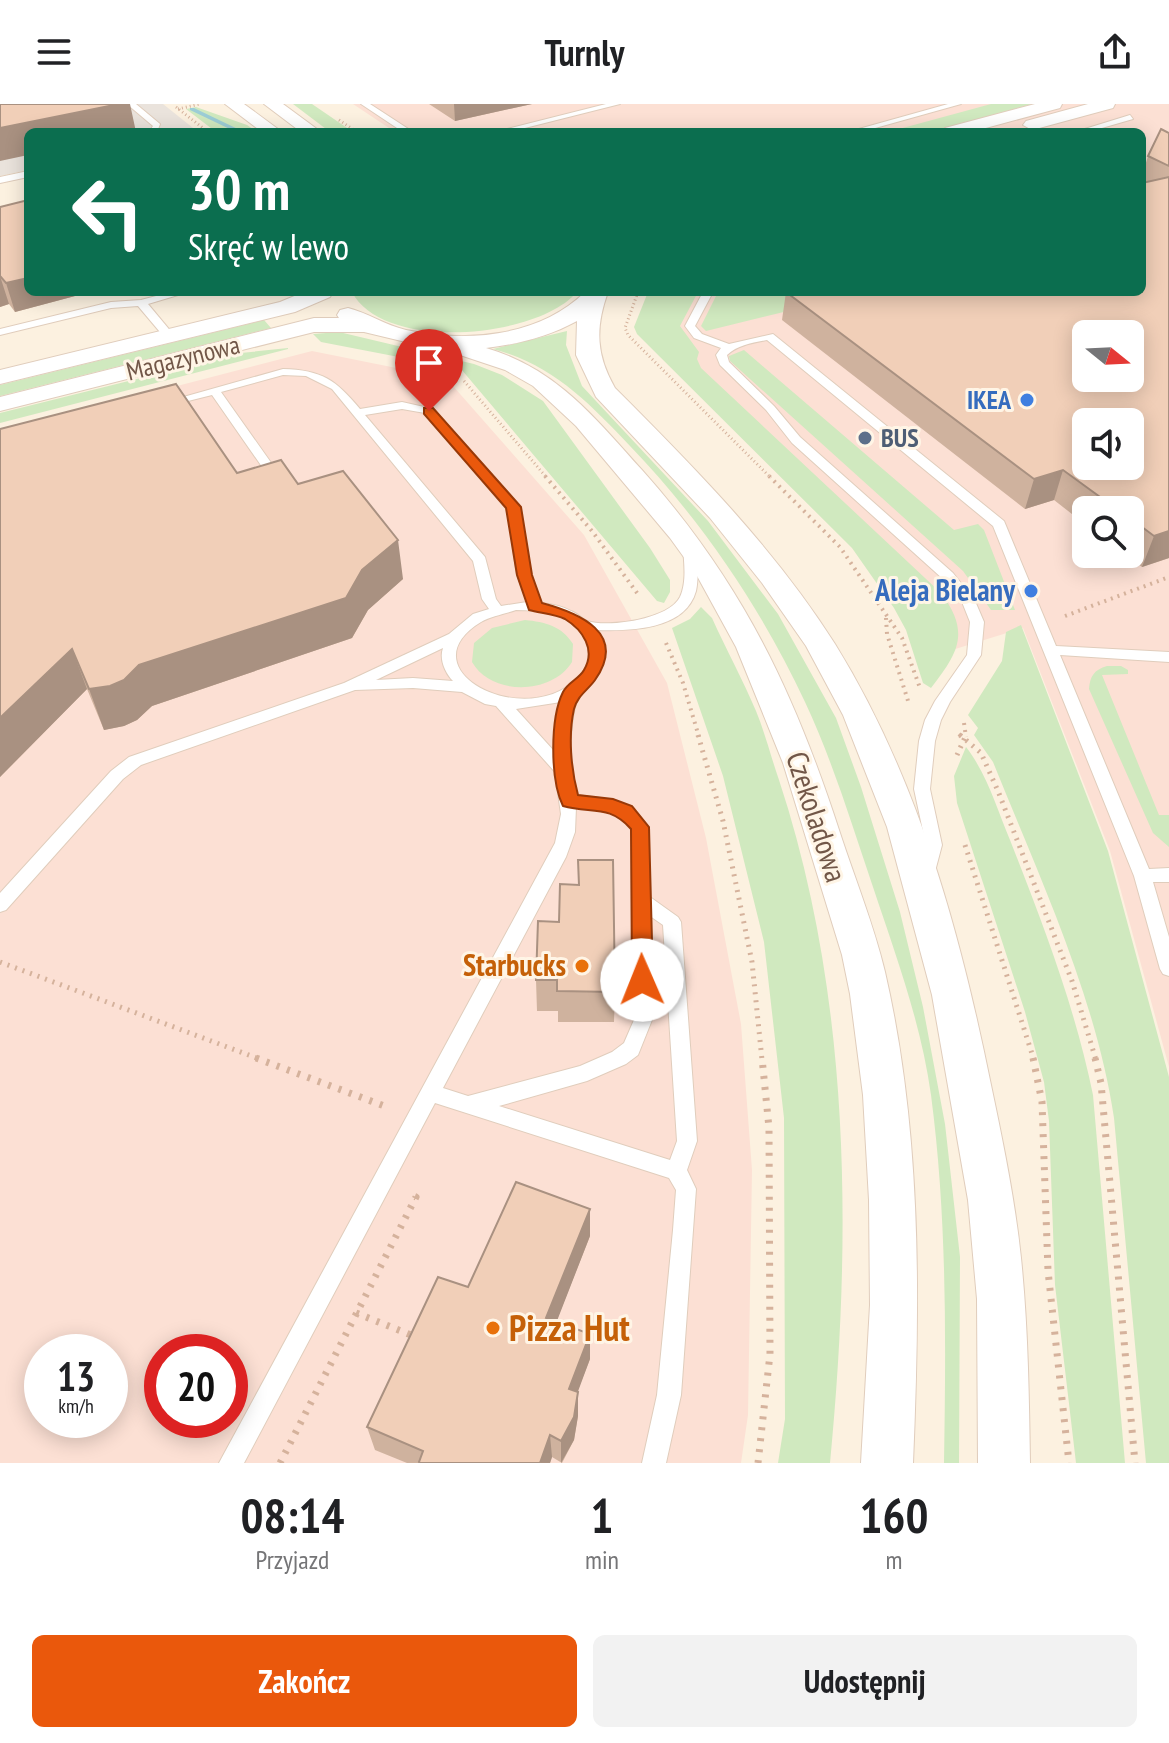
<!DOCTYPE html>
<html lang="pl">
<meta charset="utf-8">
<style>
:root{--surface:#fff;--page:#f2f2f2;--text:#202124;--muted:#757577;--accent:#ea580c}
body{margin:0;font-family:"PT Sans Narrow",sans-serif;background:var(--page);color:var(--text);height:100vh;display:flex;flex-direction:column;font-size:30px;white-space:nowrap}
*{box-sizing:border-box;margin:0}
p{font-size:26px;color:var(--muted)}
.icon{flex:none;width:44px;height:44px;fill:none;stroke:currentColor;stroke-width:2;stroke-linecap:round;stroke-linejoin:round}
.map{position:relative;height:1359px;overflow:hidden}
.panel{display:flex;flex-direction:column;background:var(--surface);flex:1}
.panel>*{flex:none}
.top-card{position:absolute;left:24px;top:24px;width:1122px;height:168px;border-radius:12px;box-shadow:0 4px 20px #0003;background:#0b6e4f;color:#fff;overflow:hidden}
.needle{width:52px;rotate:108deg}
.buttons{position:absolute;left:1072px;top:216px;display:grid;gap:16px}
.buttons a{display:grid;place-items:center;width:72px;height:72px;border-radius:12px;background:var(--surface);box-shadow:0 4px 20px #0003;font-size:40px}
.speed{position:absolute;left:24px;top:1230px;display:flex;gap:16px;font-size:40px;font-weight:700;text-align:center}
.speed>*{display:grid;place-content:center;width:104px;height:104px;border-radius:50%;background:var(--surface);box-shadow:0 4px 20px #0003;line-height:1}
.speed small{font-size:20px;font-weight:400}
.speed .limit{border:12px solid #d22;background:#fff;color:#111}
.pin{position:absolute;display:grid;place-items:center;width:68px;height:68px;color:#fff;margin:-82px -34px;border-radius:50% 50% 50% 0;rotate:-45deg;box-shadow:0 0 8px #0007}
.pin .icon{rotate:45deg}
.me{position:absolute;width:88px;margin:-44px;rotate:359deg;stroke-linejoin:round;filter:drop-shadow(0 0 6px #0008)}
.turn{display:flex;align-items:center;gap:28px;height:168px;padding:0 32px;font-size:36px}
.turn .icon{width:104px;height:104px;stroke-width:2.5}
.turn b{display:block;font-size:56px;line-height:68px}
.eta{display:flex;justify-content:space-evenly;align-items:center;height:136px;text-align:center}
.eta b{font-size:48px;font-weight:600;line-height:56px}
.button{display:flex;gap:16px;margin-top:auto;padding:16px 32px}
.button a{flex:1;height:92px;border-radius:12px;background:var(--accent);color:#fff;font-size:32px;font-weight:600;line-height:92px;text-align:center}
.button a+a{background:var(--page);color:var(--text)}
header{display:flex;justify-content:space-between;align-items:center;height:104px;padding:0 32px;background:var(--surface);font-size:36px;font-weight:600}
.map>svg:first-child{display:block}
.commercial{fill:#fce0d4;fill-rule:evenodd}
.industrial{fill:#eae3dc}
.green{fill:#d0e9bf}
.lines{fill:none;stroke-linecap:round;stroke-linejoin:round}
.stream{fill:#9ccdd6;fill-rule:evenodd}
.lane-casing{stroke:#e0cdbc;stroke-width:2}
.street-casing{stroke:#e0cdbc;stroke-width:2}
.path-far3{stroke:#d5b29c;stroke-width:3;stroke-dasharray:1 3;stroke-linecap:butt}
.path-far2{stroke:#d5b29c;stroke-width:4;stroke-dasharray:2 5;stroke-linecap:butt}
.path-far1{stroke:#d5b29c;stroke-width:5;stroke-dasharray:2 6;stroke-linecap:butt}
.path{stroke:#d5b29c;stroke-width:7;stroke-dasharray:3 8;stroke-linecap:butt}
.lane{fill:#fff;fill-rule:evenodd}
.street{fill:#fff;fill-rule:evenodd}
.wall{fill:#cfb29e}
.shaded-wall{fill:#a99181}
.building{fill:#f1cfb8;stroke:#a99181;stroke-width:2;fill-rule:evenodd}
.route{fill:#ea580c;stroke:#983908;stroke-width:2}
.shop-dot{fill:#3f7fe0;stroke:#fff5e6;stroke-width:3}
.service-dot{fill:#5c6f8a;stroke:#fff5e6;stroke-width:3}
.food-dot{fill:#e8710a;stroke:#fff5e6;stroke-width:3}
.labels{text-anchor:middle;stroke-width:6;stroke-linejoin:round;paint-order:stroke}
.far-street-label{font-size:26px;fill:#725748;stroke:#fff5e6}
.far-shop-label{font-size:26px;font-weight:bold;fill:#366cbe;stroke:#fff5e6;text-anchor:end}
.far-service-label{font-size:26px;font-weight:bold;fill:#4e5e75;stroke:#fff5e6;text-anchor:start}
.shop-label{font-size:30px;font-weight:bold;fill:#366cbe;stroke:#fff5e6;text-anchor:end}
.street-label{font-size:30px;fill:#725748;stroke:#fff5e6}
.food-label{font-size:30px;font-weight:bold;fill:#c56008;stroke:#fff5e6;text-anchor:end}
.near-food-label{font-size:36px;font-weight:bold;fill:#c56008;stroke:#fff5e6;text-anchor:start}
</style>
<header><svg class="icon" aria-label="menu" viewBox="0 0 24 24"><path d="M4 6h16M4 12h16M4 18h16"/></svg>Turnly<svg class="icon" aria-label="share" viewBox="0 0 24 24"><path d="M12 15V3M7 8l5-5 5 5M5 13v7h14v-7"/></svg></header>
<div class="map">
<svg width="1169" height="1359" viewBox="0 0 1169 1359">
<rect width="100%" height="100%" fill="#fcf1e0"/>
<path class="commercial" d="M 353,0 L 1169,0 L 1169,963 L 1110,747 L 1023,524 L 936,551 L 863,443 L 638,227 L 680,188 L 1142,188 L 1142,28 L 395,28 ZM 1086,230 L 1130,230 L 1130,274 L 1086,274 ZM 1086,318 L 1130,318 L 1130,362 L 1086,362 ZM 1086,406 L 1130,406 L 1130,450 L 1086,450 Z
M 312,247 L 446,274 L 584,431 L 667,579 L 706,734 L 741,920 L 752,1066 L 748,1311 L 741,1359 L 0,1359 L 0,328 ZM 42,1248 L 110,1248 L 110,1316 L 42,1316 ZM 162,1248 L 230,1248 L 230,1316 L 162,1316 Z"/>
<path class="industrial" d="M 0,0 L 163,0 L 198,28 L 28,28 L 28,66 L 0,72 Z"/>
<path class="green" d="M 293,0 L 312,0 L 353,28 L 330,28 Z
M 991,0 L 1032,0 L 931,28 L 888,28 Z
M 196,3 L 247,21 L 257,28 L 216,28 L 186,5 Z
M 352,188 L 577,188 C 538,234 384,249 352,188 Z
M 648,188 L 698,188 L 680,222 L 699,248 L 697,255 L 701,264 L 941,489 C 971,529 958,549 931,584 L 923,579 L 906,526 L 894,504 L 852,444 L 637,230 L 634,223 Z
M 718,188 L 866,188 L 706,227 L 701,222 Z
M 264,216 L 271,224 L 0,292 L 0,281 Z
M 567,227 L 566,241 L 582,282 L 708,417 L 778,510 L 836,614 L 861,683 L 900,808 L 923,903 L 945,1020 L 960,1153 L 959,1359 L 944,1359 C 946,1237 947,1112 931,991 C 921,919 896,852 873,783 C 852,721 833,658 805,598 C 761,504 702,417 630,342 C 589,299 553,261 493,245 Z
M 339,228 L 474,260 L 502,271 L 543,297 L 650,444 L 670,476 L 670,488 L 664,499 L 657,497 L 461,265 L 321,238 L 313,230 Z
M 288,244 L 288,245 L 0,319 L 0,309 L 241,249 Z
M 744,246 L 954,426 L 978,420 L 984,426 L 1015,506 L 991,506 L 963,467 L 730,257 L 729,252 Z
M 701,503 L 712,514 C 726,545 743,576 756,607 C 765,629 771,653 779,676 C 851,894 852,1132 830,1359 L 778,1359 L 785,1315 L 784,1014 L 764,838 L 723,672 L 672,524 L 690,515 Z
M 525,516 C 545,518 562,522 573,540 L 572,558 C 552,591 491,592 472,558 L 474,539 L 492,524 Z
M 1021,521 L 1108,747 L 1169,973 L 1169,1359 L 1146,1359 L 1114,1014 C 1096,893 1039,772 993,658 L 974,631 L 978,624 L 968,611 L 1002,557 L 1006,528 Z
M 1107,562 L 1121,562 L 1128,566 L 1128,570 L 1102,571 L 1159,711 L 1169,711 L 1169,743 L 1153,729 L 1089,585 C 1090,572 1094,566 1107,562 Z
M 966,643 C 987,670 997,705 1010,736 C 1043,820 1075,903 1093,991 L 1125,1359 L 1076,1359 L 1055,1181 L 1049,1017 L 1044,978 L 1025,908 L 957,699 L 954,672 Z"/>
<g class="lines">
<path class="stream" d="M 190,4 L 194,4 L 244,28 L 236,28 L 190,6 Z"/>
<defs>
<path id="lane" d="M 127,0 L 136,0 L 160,20 L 157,28 L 149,28 L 153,22 Z
M 361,0 L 370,0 L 413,28 L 403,28 Z
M 606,0 L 620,0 L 509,28 L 495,28 Z
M 948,0 L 961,0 L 861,28 L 848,28 Z
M 1130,11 L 1133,15 L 1088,28 L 1075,28 Z
M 28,67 L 28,73 L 0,79 L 0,73 Z
M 171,188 L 188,188 L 148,200 L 173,230 L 173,234 L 165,234 L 138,202 L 111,204 L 0,231 L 0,225 L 111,198 L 141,196 Z
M 703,188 L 713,188 L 695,222 L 702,230 L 729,240 L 773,230 L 1004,417 L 1056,542 L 1169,548 L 1169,558 L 1060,551 L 1149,765 L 1169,764 L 1169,778 L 1153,778 L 1169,833 L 1169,872 L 1163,870 L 1160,865 L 1134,772 L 993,422 L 767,236 C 752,239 738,241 727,251 L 729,258 L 774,302 L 800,333 L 953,469 L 975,497 L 984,518 L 981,551 L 950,598 L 941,616 L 935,637 L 930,685 L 942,741 L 933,775 L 921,775 L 918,770 L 926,741 L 914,685 L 919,637 L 925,616 L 935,597 L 967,551 L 970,518 L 962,498 L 943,475 L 792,339 L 766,306 L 720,261 L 716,251 L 721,244 L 694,234 L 685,222 Z
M 283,265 C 322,266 336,276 360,305 L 402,298 L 433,305 L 519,403 L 531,471 L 541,499 C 551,500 562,502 571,507 C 577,509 582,515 587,517 C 609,524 669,515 680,493 C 687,478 684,458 683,443 L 690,439 L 697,443 C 697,458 699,473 696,487 C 685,527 628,527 596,526 C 622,561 581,575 575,603 C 568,633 570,662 575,691 C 603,693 632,697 648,723 L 650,793 L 678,813 L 681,818 L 697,1037 L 687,1066 L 696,1085 L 681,1291 L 666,1359 L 642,1359 L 657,1291 L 673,1126 L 676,1086 L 669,1074 L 435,999 L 244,1359 L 219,1359 L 555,739 L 561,710 L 555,668 L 496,602 L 485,600 L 462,588 L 413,584 L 355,586 L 141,661 L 123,675 L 6,806 L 0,808 L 0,789 L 111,667 L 129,653 L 344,579 L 449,530 L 473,510 L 489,505 L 482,495 L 473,457 L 332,285 L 306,272 L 283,271 L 221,288 L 284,377 L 278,381 L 274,380 L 212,291 L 168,302 L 162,299 ZM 402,305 L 425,309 L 507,404 L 517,471 L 527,498 L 501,502 L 496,495 L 485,453 L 365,311 ZM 516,506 C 528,506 541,507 553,510 C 582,518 603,548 578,574 C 524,628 404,565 481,518 C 491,512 505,510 516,506 ZM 443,544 C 439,555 445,569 453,577 L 413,574 L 376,576 ZM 561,598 L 554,647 L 516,605 ZM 576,703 L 612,709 L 632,724 L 634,916 L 624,939 L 612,948 L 580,962 L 468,992 L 443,984 L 566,753 L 575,728 ZM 650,812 L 663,821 L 677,1037 L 670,1056 L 499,1002 L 587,977 L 626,960 L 638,951 L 652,916 Z"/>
<path id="street" d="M 225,0 L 244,0 L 282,28 L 262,28 Z
M 264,0 L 283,0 L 321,28 L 301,28 Z
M 1035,0 L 1062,0 L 1060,4 L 971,28 L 942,28 L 945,24 Z
M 1088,0 L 1115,0 L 1113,4 L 1032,26 L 1023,21 L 1026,17 Z
M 304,188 L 333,188 L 330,193 L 295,208 L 0,280 L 0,266 L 280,198 Z
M 585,188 L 608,188 C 595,224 596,251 615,284 C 694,363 775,445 835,540 C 918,674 960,828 991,981 C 1003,1038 1015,1096 1021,1154 C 1028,1222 1029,1291 1030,1359 L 978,1359 L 977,1195 L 968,1096 L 932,891 L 887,723 L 843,611 L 806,542 L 762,479 L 710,414 L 596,293 L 576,251 L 577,217 C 548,233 518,240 486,244 C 556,264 595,314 642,366 C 742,478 794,587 840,729 C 855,775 874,821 885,868 C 922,1028 920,1196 913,1359 L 861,1359 L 870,1201 L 869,1096 L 863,991 L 850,890 L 842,851 L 783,659 L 736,543 L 696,470 L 670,434 L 576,322 L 533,282 L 505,266 L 460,251 L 364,228 L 314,228 L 0,307 L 0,293 L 314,214 L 339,214 L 337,211 L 340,206 L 348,204 C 368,209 385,221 406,226 C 466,239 539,233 585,188 Z"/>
</defs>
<use href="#lane" class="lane-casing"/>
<use href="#street" class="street-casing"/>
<path class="path-far3" d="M 176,3 L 208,28
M 178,5 L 200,0
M 339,16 L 357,28
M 638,188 L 625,224 L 628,231 L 771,374
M 464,277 L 547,374"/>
<path class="path-far2" d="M 545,372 L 592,427 L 640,493
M 769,372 L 840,443 L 902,534 L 920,584
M 1065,512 L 1169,473
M 886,514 L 887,530 L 909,600
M 666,539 L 683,579 L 699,633
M 964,619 L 966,633
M 959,630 L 962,633"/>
<path class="path-far1" d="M 698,631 L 723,717 L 752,858 L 762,956
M 960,631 L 981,649 L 998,687 L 1072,877 L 1096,956
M 957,651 L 966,631
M 965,741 L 1034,956
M 0,858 L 262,956"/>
<path class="path" d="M 256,954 L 387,1003
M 1033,954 L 1042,998 L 1048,1167 L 1069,1359
M 1095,954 L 1101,979 L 1135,1359
M 356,1209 L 411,1231
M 280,1359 L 416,1093 L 408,1090
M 758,1359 L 770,1250 L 769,1024 L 762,954"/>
<use href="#lane" class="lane"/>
<use href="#street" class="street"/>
</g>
<path class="wall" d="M 429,0 L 532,0 L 455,17 Z
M 1169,29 L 1169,454 L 1142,463 L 1125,450 L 1130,450 L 1130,406 L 1086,406 L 1086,421 L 1054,396 L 1025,405 L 782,216 L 786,188 L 1142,188 L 1142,72 L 1148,52 Z
M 0,103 L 28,188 L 90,188 L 15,208 L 9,200 L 0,203 Z
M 0,325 L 298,380 L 403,475 L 368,506 L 352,534 L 152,602 L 137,616 L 124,622 L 104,626 L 87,585 L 0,673 Z
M 538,817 L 615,888 L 614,918 L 558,918 L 558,907 L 537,907 L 536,876 Z
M 590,1105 L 590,1132 L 556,1218 L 590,1255 L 577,1288 L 578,1312 L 574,1336 L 562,1359 L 552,1353 L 550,1359 L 407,1359 L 375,1346 L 367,1323 L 468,1183 Z"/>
<path class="shaded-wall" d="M 119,0 L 130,0 L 136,28 L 28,28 L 28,51 L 0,57 L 0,24 Z
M 454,0 L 532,0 L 455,17 Z
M 0,172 L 9,200 L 0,203 Z
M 28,174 L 28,188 L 90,188 L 15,208 L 6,179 Z
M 1063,366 L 1054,396 L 1025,405 L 1034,375 Z
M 1169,427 L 1169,454 L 1142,463 L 1154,432 Z
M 398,436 L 403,475 L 368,506 L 352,534 L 152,602 L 137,616 L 124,622 L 104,626 L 89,585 Z
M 72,545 L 87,585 L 0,673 L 0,614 Z
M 590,1105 L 590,1132 L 548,1240 L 546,1214 Z
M 590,1230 L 590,1255 L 570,1309 L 569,1285 Z
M 578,1288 L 578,1312 L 574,1336 L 561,1359 L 561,1337 Z
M 550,1331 L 552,1353 L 550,1359 L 540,1359 Z"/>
<path class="building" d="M 0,0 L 119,0 L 0,24 Z
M 1161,25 L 1169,29 L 1169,62 L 1148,52 Z
M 1169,73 L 1169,427 L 1154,432 L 1130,414 L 1130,406 L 1118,406 L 1063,366 L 1034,375 L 786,188 L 1142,188 L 1142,79 ZM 1086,230 L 1130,230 L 1130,274 L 1086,274 ZM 1086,318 L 1130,318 L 1130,362 L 1086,362 Z
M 28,96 L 28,174 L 6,179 L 0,172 L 0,103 Z
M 176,280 L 237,369 L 281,356 L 298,380 L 343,367 L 398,436 L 362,466 L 346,494 L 139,561 L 124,576 L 110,582 L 89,585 L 72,545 L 0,614 L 0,325 Z
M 578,756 L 613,756 L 615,888 L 557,887 L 557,876 L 536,876 L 538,817 L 559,818 L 560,780 L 579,781 Z
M 516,1078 L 590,1105 L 546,1214 L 590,1230 L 569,1285 L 578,1288 L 574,1313 L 561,1337 L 550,1331 L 540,1359 L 420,1359 L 419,1358 L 423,1347 L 367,1323 L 438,1173 L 468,1183 Z"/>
<path class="route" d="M 424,304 L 433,304 L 521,403 L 532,471 L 542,499 C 579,509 628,529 595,576 C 587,587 578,591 574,605 C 568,632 571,665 578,691 L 613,695 L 632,702 L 649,723 L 653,876 L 650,882 L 642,885 L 635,882 L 632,876 L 631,725 C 609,700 591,710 563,702 C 550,676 550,614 563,588 C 568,578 579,575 584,566 C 596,546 583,526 565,515 C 555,510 540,509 529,506 L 517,471 L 506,404 L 424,310 Z"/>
<g class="shop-dot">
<circle cx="1027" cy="296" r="8"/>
<circle cx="1031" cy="487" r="8"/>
</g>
<circle class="service-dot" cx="865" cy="334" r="8"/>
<g class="food-dot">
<circle cx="582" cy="862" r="8"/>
<circle cx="493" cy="1224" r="8"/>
</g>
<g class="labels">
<g class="far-street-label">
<text transform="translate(183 254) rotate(-14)" y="9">Magazynowa</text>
</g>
<g class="far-shop-label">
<text x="1011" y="305">IKEA</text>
</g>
<g class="far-service-label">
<text x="881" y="343">BUS</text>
</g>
<g class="shop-label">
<text x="1015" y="497">Aleja Bielany</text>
</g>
<g class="street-label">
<text transform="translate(816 713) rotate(72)" y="10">Czekoladowa</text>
</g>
<g class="food-label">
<text x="566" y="872">Starbucks</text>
</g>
<g class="near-food-label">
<text x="509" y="1237">Pizza Hut</text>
</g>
</g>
</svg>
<div class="buttons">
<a><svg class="needle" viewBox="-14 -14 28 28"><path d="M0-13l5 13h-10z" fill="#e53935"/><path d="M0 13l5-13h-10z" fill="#757577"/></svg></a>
<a><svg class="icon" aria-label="sound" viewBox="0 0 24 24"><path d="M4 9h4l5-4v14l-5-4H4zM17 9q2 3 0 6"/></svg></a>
<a><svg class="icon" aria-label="search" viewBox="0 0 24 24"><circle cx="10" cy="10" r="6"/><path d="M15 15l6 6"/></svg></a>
</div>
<div class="speed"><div>13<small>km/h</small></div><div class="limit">20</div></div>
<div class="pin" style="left:429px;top:307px;background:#d93025"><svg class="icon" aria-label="arrive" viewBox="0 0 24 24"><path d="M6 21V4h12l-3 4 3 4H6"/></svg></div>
<svg class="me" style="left:642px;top:876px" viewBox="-20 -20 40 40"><circle r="19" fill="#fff"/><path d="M0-13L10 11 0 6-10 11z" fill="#ea580c"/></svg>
<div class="top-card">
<div class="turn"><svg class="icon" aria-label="left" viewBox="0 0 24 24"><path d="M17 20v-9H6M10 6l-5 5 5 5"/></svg><div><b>30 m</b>Skręć w lewo</div></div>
</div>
</div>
<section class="panel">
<div class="eta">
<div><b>08:14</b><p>Przyjazd</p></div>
<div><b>1</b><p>min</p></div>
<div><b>160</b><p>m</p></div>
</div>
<div class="button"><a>Zakończ</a><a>Udostępnij</a></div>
</section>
